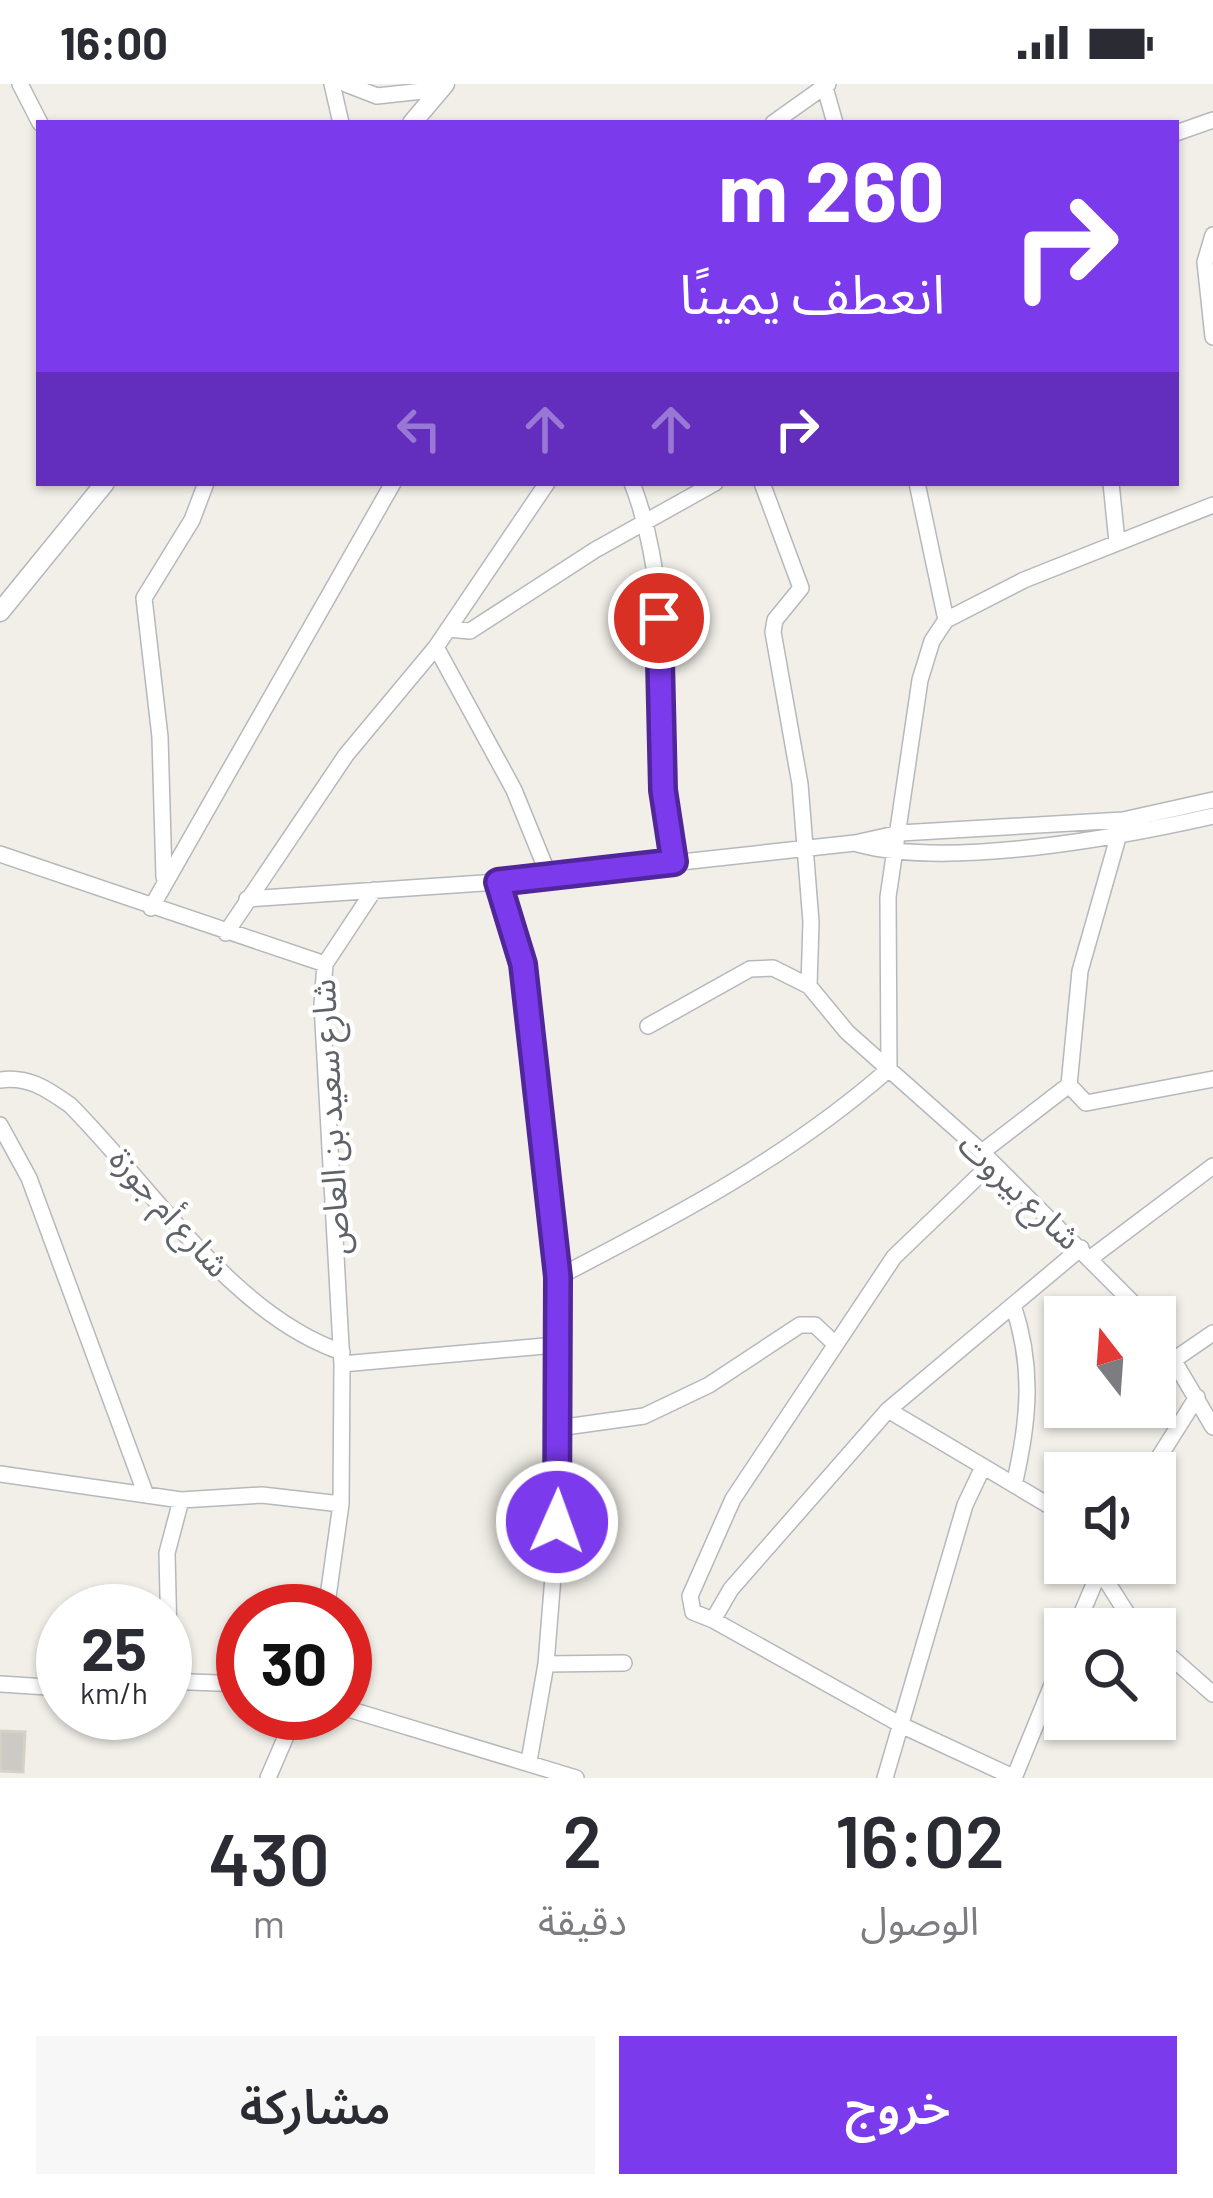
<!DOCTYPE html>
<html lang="ar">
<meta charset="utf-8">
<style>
:root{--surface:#fff;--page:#f7f7f7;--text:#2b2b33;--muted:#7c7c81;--accent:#7c3aed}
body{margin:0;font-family:Barlow,"Noto Sans Arabic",sans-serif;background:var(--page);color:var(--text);direction:rtl;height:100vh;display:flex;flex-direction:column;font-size:45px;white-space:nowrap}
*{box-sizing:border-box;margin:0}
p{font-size:39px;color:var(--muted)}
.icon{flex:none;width:66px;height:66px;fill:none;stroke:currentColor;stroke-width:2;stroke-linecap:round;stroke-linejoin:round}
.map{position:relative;height:1694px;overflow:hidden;direction:ltr}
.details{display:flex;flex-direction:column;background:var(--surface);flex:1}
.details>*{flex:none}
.banner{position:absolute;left:36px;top:36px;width:1143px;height:366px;border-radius:0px;box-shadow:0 3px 9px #0004;direction:rtl;background:#7c3aed;color:#fff;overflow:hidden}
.needle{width:78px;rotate:343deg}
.fabs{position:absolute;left:1044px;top:1212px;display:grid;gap:24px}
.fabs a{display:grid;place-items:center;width:132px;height:132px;border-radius:0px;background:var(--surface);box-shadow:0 3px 9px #0004;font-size:60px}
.speed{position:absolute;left:36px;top:1500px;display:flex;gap:24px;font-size:60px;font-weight:700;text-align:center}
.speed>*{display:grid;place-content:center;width:156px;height:156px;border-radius:50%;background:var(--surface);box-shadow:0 3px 9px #0004;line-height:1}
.speed small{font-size:30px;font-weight:400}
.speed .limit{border:18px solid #d22;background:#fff;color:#111}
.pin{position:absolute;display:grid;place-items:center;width:102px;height:102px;color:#fff;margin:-51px;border:6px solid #fff;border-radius:50%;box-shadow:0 3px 12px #0007}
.me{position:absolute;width:132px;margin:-66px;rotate:2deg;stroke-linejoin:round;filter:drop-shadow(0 0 9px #0008)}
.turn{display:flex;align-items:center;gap:42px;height:252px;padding:0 36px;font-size:54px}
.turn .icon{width:156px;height:156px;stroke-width:2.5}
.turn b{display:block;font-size:84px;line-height:102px}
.lanes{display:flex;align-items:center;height:114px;padding:0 36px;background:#0003;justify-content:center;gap:60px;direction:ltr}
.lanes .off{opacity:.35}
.eta{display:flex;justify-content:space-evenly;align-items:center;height:204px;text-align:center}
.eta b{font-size:72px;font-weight:600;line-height:84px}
.primary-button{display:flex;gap:24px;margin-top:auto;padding:24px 36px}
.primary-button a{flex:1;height:138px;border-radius:0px;background:var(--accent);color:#fff;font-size:48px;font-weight:600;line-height:138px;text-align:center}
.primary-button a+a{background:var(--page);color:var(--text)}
.status{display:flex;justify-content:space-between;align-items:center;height:84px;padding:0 60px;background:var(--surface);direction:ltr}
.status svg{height:33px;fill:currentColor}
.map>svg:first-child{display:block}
.building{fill:#cccac5;stroke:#d6d1c6;stroke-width:3}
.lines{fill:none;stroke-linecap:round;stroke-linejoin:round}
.minor-casing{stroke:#b5b8bc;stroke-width:18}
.tertiary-casing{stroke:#b5b8bc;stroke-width:21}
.minor{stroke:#fff;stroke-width:15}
.tertiary{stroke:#fff;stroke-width:18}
.route-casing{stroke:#51269a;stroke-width:30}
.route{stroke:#7c3aed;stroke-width:21}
.labels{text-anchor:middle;stroke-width:9;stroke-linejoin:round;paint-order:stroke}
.street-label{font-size:33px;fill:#5f6368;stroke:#fff}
</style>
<div class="status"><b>16:00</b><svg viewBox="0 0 49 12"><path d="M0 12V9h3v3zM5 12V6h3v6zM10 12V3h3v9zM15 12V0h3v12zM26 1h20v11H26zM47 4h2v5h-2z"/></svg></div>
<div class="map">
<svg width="1213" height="1694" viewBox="0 0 1213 1694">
<rect width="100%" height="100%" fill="#f1efe8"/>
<path class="building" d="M 0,1647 L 25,1648 L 23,1688 L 0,1687 Z"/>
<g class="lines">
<defs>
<path id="minor" d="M 20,0 L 40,39
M 332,0 L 341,39
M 346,0 L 377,12 L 441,5
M 824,0 L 835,39
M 773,39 L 828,0
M 1176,49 L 1213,36
M 1213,151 L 1205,178 L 1213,253
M 632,399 C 678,518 655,654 674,778
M 762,399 L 801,504 L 775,536 L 773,548 L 800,700 L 811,838 L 809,902
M 917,399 L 946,536
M 1111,399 L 1117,458
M 448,545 L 470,547 L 595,466 L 715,399
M 436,563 L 514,706 L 549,792
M 858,760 C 949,785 1120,753 1213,732
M 0,770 L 325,880 L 322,920 L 342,1280 L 341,1420 L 326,1527
M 164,793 L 160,653 L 144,514 L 192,436 L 206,399
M 498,798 L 523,880 L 558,1193 L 560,1405 L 546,1580 L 529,1677
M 247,815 L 498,798 L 855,759 L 900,749 L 1123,736 L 1213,716
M 151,824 L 393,399
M 226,849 L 346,671 L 436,563 L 547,399
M 325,880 L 374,806
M 648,942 L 750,885 L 773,884 L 809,902 L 847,948 L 982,1068 L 1147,1233
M 0,996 C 29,992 47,1005 70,1021 C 151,1102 232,1231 342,1268
M 1069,1001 L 1086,1019 L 1213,995
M 0,1041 L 29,1094 L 146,1411
M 982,1068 L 1069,1001 L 1080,887 L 1123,736
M 1092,1173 L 1213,1082
M 558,1193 C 676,1132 789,1073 889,985 L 888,813 L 920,596 L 932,557 L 946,536 L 1024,496 L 1213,421
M 1013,1221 C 1034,1283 1029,1337 1014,1401
M 1155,1245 L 1213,1343
M 1175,1275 L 1213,1249
M 342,1280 L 556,1261
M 888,1326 L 1065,1431
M 558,1344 L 644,1332 L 709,1301 L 800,1241 L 815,1241 L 834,1259
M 1149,1389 L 1197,1313
M 0,1390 L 181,1416 L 262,1411 L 341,1420
M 1100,1487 L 1137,1545
M 713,1536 L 693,1528 L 690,1512 L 733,1415 L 894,1173 L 992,1079
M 1075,1545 L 1103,1479
M 1155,1559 L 1213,1610
M 546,1580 L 624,1579
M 165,1597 L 243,1600
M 170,1597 L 167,1469 L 181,1416
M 0,1600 L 63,1604
M 345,1624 L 576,1694
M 268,1694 L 296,1629
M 885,1694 L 965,1421 L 983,1383
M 1014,1694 L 1065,1569
M 1015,1694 L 903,1642 L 713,1536 L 731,1505 L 888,1326 L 1081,1164"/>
<path id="tertiary" d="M 412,39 L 445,0
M 0,528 L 105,399"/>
</defs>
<use href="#minor" class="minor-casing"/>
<use href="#tertiary" class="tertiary-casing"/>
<use href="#minor" class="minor"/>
<use href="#tertiary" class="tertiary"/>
</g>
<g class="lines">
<defs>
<path id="route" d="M 557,1438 L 558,1193 L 523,880 L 498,798 L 674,778 L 663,706 L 659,534"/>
</defs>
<use href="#route" class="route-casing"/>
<use href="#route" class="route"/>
</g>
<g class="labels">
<g class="street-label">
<text transform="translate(330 1033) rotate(-93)" y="12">شارع سعيد بن العاص</text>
<text transform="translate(1020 1107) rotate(43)" y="12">شارع بيروت</text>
<text transform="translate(170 1128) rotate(48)" y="12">شارع أم جوزة</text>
</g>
</g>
</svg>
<div class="fabs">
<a><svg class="needle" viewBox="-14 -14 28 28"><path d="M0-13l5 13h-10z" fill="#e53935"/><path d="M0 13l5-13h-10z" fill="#7c7c81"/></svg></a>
<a><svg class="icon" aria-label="sound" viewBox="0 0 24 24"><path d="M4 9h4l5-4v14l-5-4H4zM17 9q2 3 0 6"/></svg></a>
<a><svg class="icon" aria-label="search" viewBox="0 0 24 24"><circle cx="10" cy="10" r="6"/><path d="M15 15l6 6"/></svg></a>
</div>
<div class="speed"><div>25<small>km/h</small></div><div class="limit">30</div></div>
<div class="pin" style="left:659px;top:534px;background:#d93025"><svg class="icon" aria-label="arrive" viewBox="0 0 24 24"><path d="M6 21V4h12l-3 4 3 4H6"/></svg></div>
<svg class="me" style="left:557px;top:1438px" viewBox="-20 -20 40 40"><circle r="17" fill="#7c3aed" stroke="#fff" stroke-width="3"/><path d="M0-11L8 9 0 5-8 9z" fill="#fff"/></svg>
<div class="banner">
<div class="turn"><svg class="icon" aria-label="right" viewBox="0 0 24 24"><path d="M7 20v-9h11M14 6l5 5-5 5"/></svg><div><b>260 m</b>انعطف يمينًا</div></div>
<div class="lanes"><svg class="icon off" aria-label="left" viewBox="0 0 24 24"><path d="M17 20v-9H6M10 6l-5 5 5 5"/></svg><svg class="icon off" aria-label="ahead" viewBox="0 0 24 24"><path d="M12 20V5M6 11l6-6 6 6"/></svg><svg class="icon off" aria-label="ahead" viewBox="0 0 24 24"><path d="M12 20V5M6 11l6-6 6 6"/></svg><svg class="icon" aria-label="right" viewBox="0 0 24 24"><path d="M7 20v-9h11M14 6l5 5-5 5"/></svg></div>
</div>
</div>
<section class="details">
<div class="eta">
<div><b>16:02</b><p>الوصول</p></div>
<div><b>2</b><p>دقيقة</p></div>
<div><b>430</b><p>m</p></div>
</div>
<div class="primary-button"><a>خروج</a><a>مشاركة</a></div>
</section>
